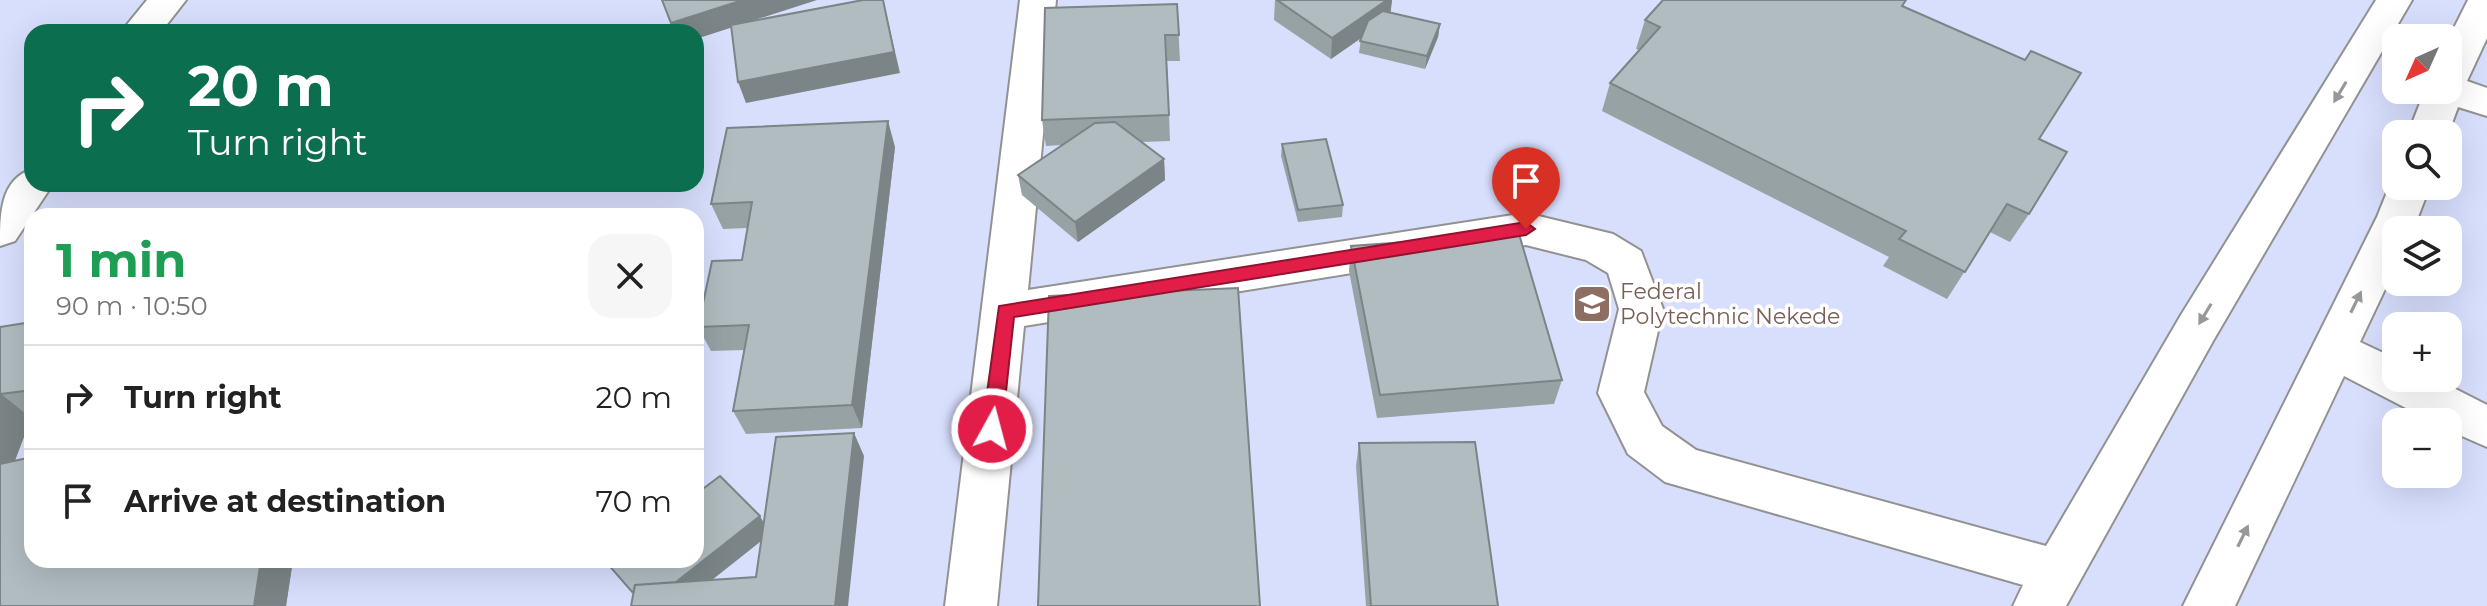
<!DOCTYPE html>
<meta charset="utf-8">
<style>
:root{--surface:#fff;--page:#f6f6f6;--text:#222;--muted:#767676;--line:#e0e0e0}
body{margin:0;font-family:Montserrat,sans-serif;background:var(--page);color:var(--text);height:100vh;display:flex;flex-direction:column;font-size:30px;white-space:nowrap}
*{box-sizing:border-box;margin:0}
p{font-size:26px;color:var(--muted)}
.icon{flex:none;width:44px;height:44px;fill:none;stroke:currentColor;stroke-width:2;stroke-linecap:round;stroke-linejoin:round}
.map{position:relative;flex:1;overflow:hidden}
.details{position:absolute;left:24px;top:208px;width:680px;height:360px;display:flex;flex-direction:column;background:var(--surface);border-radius:24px;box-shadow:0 8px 32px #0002}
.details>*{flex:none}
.top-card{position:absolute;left:24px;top:24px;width:680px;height:168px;border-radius:24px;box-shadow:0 8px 32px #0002;background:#0b6e4f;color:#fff;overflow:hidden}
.needle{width:52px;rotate:225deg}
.controls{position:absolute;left:2382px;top:24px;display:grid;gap:16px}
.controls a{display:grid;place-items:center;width:80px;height:80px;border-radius:16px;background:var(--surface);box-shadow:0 8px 32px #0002;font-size:40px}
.pin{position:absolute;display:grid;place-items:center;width:68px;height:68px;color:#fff;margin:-82px -34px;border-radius:50% 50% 50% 0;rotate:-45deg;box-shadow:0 0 8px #0007}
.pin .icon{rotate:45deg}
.me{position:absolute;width:88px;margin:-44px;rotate:7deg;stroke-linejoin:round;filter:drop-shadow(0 0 6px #0008)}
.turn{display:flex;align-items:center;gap:28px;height:168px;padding:0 32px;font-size:36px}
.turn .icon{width:104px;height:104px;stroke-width:2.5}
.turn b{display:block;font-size:56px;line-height:68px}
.round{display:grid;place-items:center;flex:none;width:84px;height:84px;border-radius:24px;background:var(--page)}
.head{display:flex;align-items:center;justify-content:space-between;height:136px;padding:0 32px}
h1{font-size:48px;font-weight:700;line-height:60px;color:#1e9e55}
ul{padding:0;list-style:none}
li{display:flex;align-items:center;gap:24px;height:104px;padding:0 32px;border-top:2px solid var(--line)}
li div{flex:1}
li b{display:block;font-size:30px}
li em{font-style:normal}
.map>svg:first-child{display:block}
.education{fill:#d8dffd;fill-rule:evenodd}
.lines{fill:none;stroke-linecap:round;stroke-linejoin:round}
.minor-casing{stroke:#929292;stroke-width:4}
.minor{fill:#fff;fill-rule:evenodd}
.wall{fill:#97a2a5}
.shaded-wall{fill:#7b8486}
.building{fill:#b0bcc0;stroke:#7b8486;stroke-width:2}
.oneway{fill:#989898}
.route{fill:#e11d48;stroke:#92132f;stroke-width:2}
.labels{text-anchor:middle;stroke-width:7;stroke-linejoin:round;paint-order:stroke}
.education-label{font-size:22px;fill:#785e54;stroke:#fff;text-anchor:start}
</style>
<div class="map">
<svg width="2487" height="606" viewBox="0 0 2487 606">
<rect width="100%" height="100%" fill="#e0e6ec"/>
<path class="education" d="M 0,0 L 2487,0 L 2487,606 L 0,606 ZM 32,32 L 696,32 L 696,184 L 32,184 ZM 2396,38 L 2448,38 L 2448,90 L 2396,90 ZM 2396,134 L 2448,134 L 2448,186 L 2396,186 ZM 32,216 L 696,216 L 696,560 L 32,560 ZM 2396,230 L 2448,230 L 2448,282 L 2396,282 ZM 2396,326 L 2448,326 L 2448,378 L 2396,378 ZM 2396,422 L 2448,422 L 2448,474 L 2396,474 Z"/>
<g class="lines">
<defs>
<path id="minor" d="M 147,0 L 186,0 L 161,32 L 121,32 Z
M 1020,0 L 1056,0 L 1028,290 L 1526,213 L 1613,234 L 1641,251 L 1663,309 L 1644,392 L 1662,426 L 1696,450 L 2046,546 L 2181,315 L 2376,0 L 2412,0 L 2213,341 L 2066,606 L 2013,606 L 2023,585 L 1665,482 L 1628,454 L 1598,393 L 1619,309 L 1608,273 L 1586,260 L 1526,245 L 1024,326 L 997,606 L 945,606 Z
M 2468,0 L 2487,0 L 2487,38 L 2467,81 L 2487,88 L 2487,116 L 2458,107 L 2448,134 L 2408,134 L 2425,90 L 2448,90 L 2448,40 Z
M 32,169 L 32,184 L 53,184 L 15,241 L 0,246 C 0,214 0,180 32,169 Z
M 2394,175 L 2396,186 L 2430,186 L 2413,230 L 2396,230 L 2396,266 L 2360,342 L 2396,359 L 2396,378 L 2434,378 L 2487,405 L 2487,447 L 2448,430 L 2448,422 L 2433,422 L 2344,376 L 2235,606 L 2183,606 L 2377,217 Z"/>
</defs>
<use href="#minor" class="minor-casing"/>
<use href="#minor" class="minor"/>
</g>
<path class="wall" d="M 1275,0 L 1392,0 L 1390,12 L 1440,24 L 1438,37 L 1425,69 L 1359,53 L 1361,38 L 1331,59 L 1274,20 Z
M 1906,0 L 1903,6 L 2039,139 L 2029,214 L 2010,242 L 1990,232 L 1947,299 L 1883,266 L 1889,257 L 1602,111 L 1610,83 L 1639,50 L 1636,49 L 1645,20 Z
M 1177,4 L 1180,61 L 1167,61 L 1170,141 L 1142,142 L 1164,159 L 1165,180 L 1078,242 L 1022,195 L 1018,175 L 1062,145 L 1046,146 L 1042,120 Z
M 1282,144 L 1343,205 L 1342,217 L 1298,222 L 1281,156 Z
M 895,147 L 862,428 L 746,434 L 733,411 L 744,350 L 711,351 L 698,327 L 742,260 L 747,228 L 723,229 L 711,204 Z
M 1351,246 L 1562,380 L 1554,404 L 1377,418 L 1349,271 Z
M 32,322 L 32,417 L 15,460 L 32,560 L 293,560 L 286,606 L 0,606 L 0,327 Z
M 1359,443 L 1498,606 L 1366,606 L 1356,466 Z"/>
<path class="shaded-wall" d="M 743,0 L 817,0 L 696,39 L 696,32 L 675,32 L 671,23 Z
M 883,0 L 900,73 L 746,103 L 738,82 Z
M 1387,0 L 1392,0 L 1390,18 L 1331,59 L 1332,38 Z
M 1440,24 L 1438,37 L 1425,69 L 1427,56 Z
M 888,121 L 895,147 L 862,428 L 852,405 Z
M 1164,159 L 1165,180 L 1078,242 L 1075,222 Z
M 1,394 L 31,418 L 2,495 L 0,493 L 0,397 Z
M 854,433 L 864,456 L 848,606 L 835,606 Z
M 760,516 L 770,534 L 683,603 L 671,587 Z
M 261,560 L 293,560 L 286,606 L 254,606 Z"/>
<path class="building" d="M 662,0 L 743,0 L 671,23 Z
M 863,0 L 883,0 L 894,52 L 738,82 L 731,25 Z
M 1277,0 L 1387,0 L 1332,38 Z
M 1663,0 L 1906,0 L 1902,6 L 2025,60 L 2031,51 L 2081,73 L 2039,139 L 2067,152 L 2029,214 L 2007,204 L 1965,272 L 1899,239 L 1906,231 L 1610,83 L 1660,27 L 1645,20 Z
M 1177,4 L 1179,35 L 1165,35 L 1169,115 L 1042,120 L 1045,8 Z
M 1383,11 L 1440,24 L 1427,56 L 1360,41 L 1368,21 Z
M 888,121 L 852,405 L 733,411 L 749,325 L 698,327 L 712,261 L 742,260 L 752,202 L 711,204 L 727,128 Z
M 1115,122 L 1164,159 L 1075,222 L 1018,175 L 1095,123 Z
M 1326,139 L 1343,205 L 1298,210 L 1282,144 Z
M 1519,234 L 1562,380 L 1380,395 L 1351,246 Z
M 1238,288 L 1260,606 L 1038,606 L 1049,296 Z
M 32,322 L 32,390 L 1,394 L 0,397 L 0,327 Z
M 854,433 L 835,606 L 631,606 L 635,585 L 756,577 L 776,437 Z
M 1475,442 L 1498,606 L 1371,606 L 1359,443 Z
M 32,457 L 32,560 L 261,560 L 254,606 L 0,606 L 0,464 Z
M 720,476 L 760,516 L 676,582 L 635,585 L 633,593 L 606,562 L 609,560 L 696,560 L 696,494 Z"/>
<defs><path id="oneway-solid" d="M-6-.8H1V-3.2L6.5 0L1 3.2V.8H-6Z" transform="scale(2)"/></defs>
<g class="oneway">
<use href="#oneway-solid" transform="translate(2340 92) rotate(121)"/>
<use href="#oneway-solid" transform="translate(2356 302) rotate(-64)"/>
<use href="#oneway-solid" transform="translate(2205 314) rotate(121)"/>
<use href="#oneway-solid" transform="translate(2243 536) rotate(-64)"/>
</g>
<path class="route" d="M 1526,222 L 1535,229 L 1526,235 L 1014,317 L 1002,429 L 999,435 L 992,437 L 985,435 L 982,429 L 999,306 Z"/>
<defs>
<symbol id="university-square" viewBox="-11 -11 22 22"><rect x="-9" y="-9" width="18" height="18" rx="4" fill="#8d6e63" stroke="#fff"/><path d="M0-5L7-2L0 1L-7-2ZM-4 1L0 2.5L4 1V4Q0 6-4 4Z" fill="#fff"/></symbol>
</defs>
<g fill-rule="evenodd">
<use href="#university-square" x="1570" y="282" width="44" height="44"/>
</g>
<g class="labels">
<g class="education-label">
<text x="1620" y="299">Federal<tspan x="1620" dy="25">Polytechnic Nekede</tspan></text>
</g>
</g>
</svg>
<div class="controls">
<a><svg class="needle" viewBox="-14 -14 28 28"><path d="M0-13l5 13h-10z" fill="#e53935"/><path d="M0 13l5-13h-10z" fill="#767676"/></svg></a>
<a><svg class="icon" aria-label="search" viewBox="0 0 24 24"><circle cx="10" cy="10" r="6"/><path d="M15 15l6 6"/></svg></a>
<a><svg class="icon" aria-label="layers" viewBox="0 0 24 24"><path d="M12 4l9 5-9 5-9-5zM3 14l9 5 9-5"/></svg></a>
<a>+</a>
<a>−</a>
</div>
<div class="pin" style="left:1526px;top:229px;background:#d93025"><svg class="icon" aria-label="arrive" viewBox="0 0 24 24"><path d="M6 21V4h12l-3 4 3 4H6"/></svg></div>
<svg class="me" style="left:992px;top:429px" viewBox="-20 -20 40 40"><circle r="17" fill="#e11d48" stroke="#fff" stroke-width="3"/><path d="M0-11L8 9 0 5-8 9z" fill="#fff"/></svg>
<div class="top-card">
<div class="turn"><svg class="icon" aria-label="right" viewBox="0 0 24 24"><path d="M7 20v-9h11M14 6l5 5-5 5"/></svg><div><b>20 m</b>Turn right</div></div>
</div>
<section class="details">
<div class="head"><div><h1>1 min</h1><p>90 m · 10:50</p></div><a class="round"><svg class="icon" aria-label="close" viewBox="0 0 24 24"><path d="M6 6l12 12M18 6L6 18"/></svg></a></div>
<ul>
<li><svg class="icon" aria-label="right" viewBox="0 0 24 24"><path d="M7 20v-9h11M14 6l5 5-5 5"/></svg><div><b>Turn right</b></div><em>20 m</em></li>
<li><svg class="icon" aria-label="arrive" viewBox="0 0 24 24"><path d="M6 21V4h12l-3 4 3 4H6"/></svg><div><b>Arrive at destination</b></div><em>70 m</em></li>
</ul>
</section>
</div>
